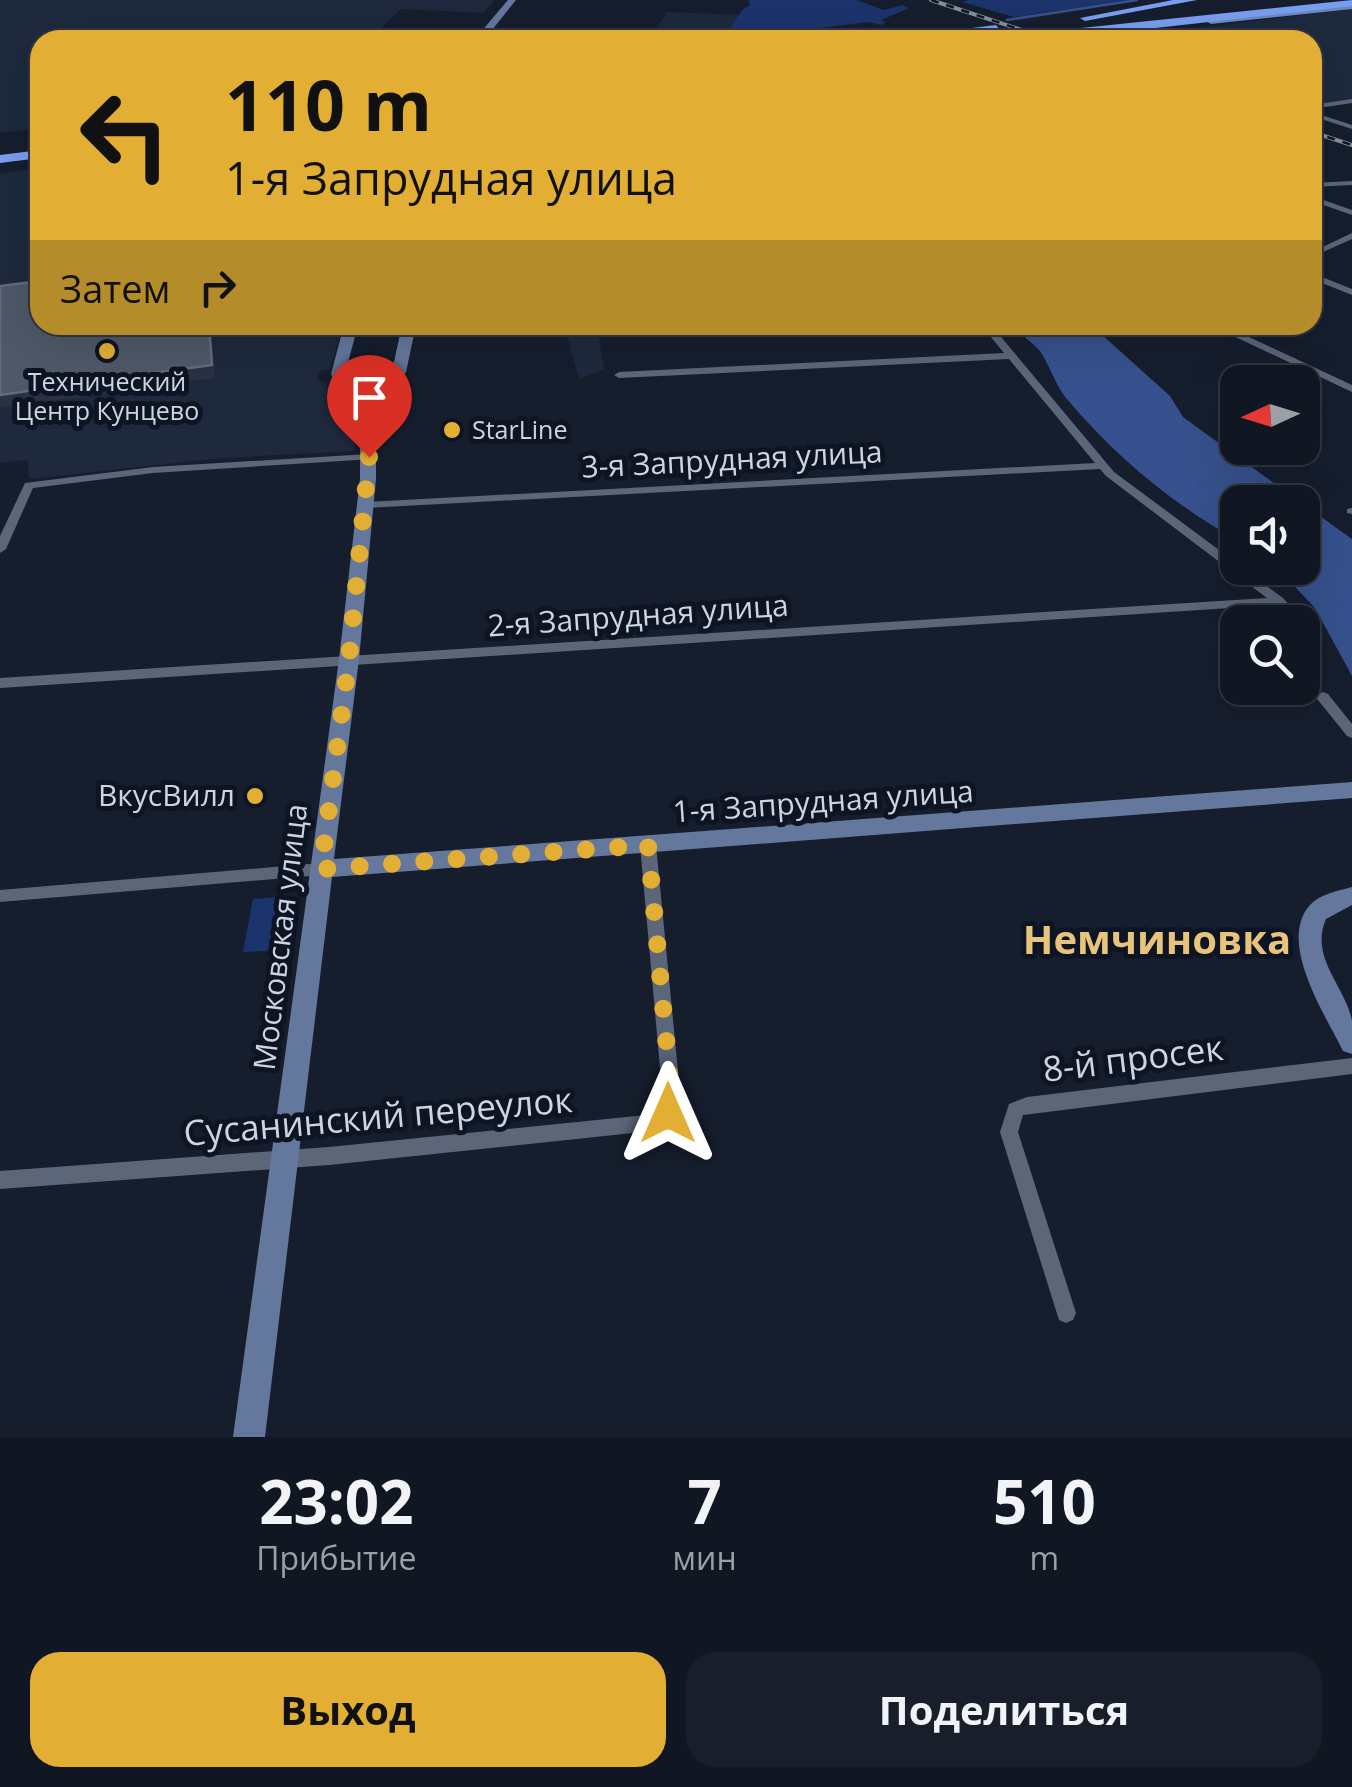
<!DOCTYPE html>
<html lang="ru">
<meta charset="utf-8">
<style>
:root{--surface:#101622;--page:#191f2a;--text:#f1f3f6;--muted:#9c9fa5;--line:#303540;--accent:#e2af34}
body{margin:0;font-family:"Open Sans",sans-serif;background:var(--page);color:var(--text);height:100vh;display:flex;flex-direction:column;font-size:38px;white-space:nowrap}
*{box-sizing:border-box;margin:0}
p{font-size:32px;color:var(--muted)}
.icon{flex:none;width:55px;height:55px;fill:none;stroke:currentColor;stroke-width:2;stroke-linecap:round;stroke-linejoin:round}
.map{position:relative;height:1437px;overflow:hidden}
.drawer{display:flex;flex-direction:column;background:var(--surface);flex:1}
.drawer>*{flex:none}
.banner{position:absolute;left:30px;top:30px;width:1292px;height:305px;border-radius:30px;box-shadow:0 10px 40px #0002,0 0 0 2px var(--line);background:#e2af34;color:#111;overflow:hidden}
.needle{width:65px;rotate:266deg}
.tools{position:absolute;left:1220px;top:365px;display:grid;gap:20px}
.tools a{display:grid;place-items:center;width:100px;height:100px;border-radius:20px;background:var(--surface);box-shadow:0 10px 40px #0002,0 0 0 2px var(--line);font-size:50px}
.pin{position:absolute;display:grid;place-items:center;width:85px;height:85px;color:#fff;margin:-102px -42px;border-radius:50% 50% 50% 0;rotate:-45deg;box-shadow:0 0 10px #0007}
.pin .icon{rotate:45deg}
.me{position:absolute;width:110px;margin:-55px;rotate:0deg;stroke-linejoin:round;filter:drop-shadow(0 0 8px #0008)}
.turn{display:flex;align-items:center;gap:35px;height:210px;padding:0 30px;font-size:45px}
.turn .icon{width:130px;height:130px;stroke-width:2.5}
.turn b{display:block;font-size:70px;line-height:85px}
.then{display:flex;align-items:center;height:95px;padding:0 30px;background:#0003;gap:20px;font-size:38px}
.eta{display:flex;justify-content:space-evenly;align-items:center;height:170px;text-align:center}
.eta b{font-size:60px;font-weight:700;line-height:70px}
.primary-button{display:flex;gap:20px;margin-top:auto;padding:20px 30px}
.primary-button a{flex:1;height:115px;border-radius:30px;background:var(--accent);color:#111;font-size:40px;font-weight:700;line-height:115px;text-align:center}
.primary-button a+a{background:var(--page);color:var(--text)}
.map>svg:first-child{display:block}
.built{fill:#1e293d}
.green{fill:#1c346c}
.water{fill:#36518d}
.lines{fill:none;stroke-linecap:round;stroke-linejoin:round}
.stream{stroke:#36518d;stroke-width:2.5}
.street{fill:#5c6679;fill-rule:evenodd}
.secondary{fill:#64779c;fill-rule:evenodd}
.primary{fill:#6d88c0;fill-rule:evenodd}
.highway{fill:#789eef;fill-rule:evenodd}
.rail-casing{stroke:#878e9b;stroke-width:4}
.rail{stroke:#0d1424;stroke-width:2.5;stroke-dasharray:8;stroke-linecap:butt}
.shaded-wall{fill:#293142}
.building{fill:#4f5868;stroke:#636b7b;stroke-width:2.5}
.route{stroke:#e2af34;stroke-width:18;stroke-dasharray:0 32.4}
.poi-dot{fill:#e2af34;stroke:#0d1424;stroke-width:4}
.labels{text-anchor:middle;stroke-width:10;stroke-linejoin:round;paint-order:stroke}
.far-poi-label{font-size:25px;fill:#cfd5e0;stroke:#0d1424}
.street-label{font-size:30px;fill:#cfd5e0;stroke:#0d1424}
.poi-label{font-size:30px;fill:#cfd5e0;stroke:#0d1424;text-anchor:end}
.near-street-label{font-size:35px;fill:#cfd5e0;stroke:#0d1424}
.district-label{font-size:40px;font-weight:bold;fill:#e7c37b;stroke:#0d1424}
</style>
<div class="map">
<svg width="1352" height="1437" viewBox="0 0 1352 1437">
<rect width="100%" height="100%" fill="#161e2e"/>
<path class="built" d="M 0,0 L 495,0 L 483,13 L 401,9 L 368,40 L 40,40 L 40,128 L 0,133 Z
M 1352,9 L 1352,100 L 1313,106 L 1312,40 L 1099,40 Z
M 667,12 L 739,15 L 721,40 L 640,40 L 651,37 Z
M 40,167 L 40,325 L 343,325 L 330,369 L 319,371 L 317,380 L 327,383 L 327,393 L 335,393 L 353,431 L 355,451 L 222,458 L 29,479 L 28,460 L 0,463 L 0,174 Z
M 564,325 L 597,325 L 604,370 L 579,379 Z"/>
<path class="green" d="M 748,0 L 856,0 L 884,10 L 902,5 L 909,8 L 881,20 L 885,22 L 882,25 L 868,22 L 804,30 L 824,37 L 821,37 L 800,39 L 781,34 L 722,40 L 742,10 L 750,5 Z
M 968,0 L 1129,0 L 1014,17 L 962,2 Z
M 287,896 L 279,950 L 243,952 L 253,899 Z"/>
<path class="water" d="M 1011,325 L 1091,325 L 1170,396 L 1183,417 L 1300,502 L 1238,502 L 1237,540 C 1171,503 1115,456 1066,398 C 1055,384 1050,366 1040,351 C 1032,342 1020,334 1011,325 Z
M 1303,504 L 1352,539 L 1352,676 L 1315,608 L 1277,568 L 1302,568 Z"/>
<g class="lines">
<path class="stream" d="M 1007,20 L 1137,0
M 805,33 L 863,29 L 867,31 L 863,38"/>
<path class="street" d="M 1352,99 L 1352,103 L 1312,109 L 1312,105 Z
M 1312,112 L 1352,125 L 1352,129 L 1312,116 Z
M 1352,181 L 1352,185 L 1312,187 L 1312,183 Z
M 1312,196 L 1352,210 L 1352,215 L 1312,201 Z
M 1352,233 L 1352,239 L 1312,257 L 1312,252 Z
M 1312,273 L 1352,289 L 1352,295 L 1312,279 Z
M 981,325 L 991,325 L 1114,472 L 1238,564 L 1238,568 L 1242,568 L 1283,598 L 1302,619 L 1304,622 L 1302,625 L 1302,622 L 1291,622 L 1276,605 L 0,688 L 0,678 L 1267,598 L 1106,476 L 1100,469 L 366,508 L 360,505 L 366,502 L 1095,463 L 1009,359 L 619,378 L 614,375 L 619,372 L 1004,353 Z
M 1210,325 L 1223,325 L 1352,385 L 1352,392 Z
M 369,454 L 373,455 L 373,459 L 153,473 L 33,488 L 6,549 L 0,553 L 0,536 L 25,483 L 153,467 Z
M 1352,508 L 1352,514 L 1347,513 L 1347,509 Z
M 1302,630 L 1308,634 L 1321,682 L 1314,686 L 1307,682 L 1302,662 Z
M 1323,692 L 1328,694 L 1352,724 L 1352,738 L 1347,736 L 1318,700 L 1316,697 L 1318,694 Z
M 648,839 L 653,841 L 656,845 L 681,1102 L 667,1128 L 661,1130 L 329,1165 L 0,1189 L 0,1171 L 329,1147 L 656,1114 L 663,1101 L 640,845 L 643,841 Z
M 321,863 L 326,865 L 329,869 L 326,873 L 321,875 L 0,902 L 0,890 Z
M 1352,1058 L 1352,1074 L 1023,1115 L 1018,1132 L 1076,1313 L 1073,1320 L 1066,1323 L 1059,1320 L 1000,1132 L 1009,1104 L 1027,1097 Z"/>
<path class="secondary" d="M 508,0 L 516,0 L 484,40 L 474,40 Z
M 344,325 L 358,325 L 345,374 L 356,379 L 388,376 L 392,371 L 402,325 L 416,325 L 406,372 L 386,395 L 376,439 L 376,479 L 359,659 L 334,859 L 1352,782 L 1352,798 L 332,877 L 265,1437 L 233,1437 L 339,659 L 360,479 L 360,445 L 331,374 ZM 379,386 L 372,394 L 365,421 L 351,388 Z
M 1352,887 L 1352,905 L 1326,919 C 1309,958 1346,987 1352,1021 C 1352,1031 1352,1044 1352,1054 L 1343,1051 C 1325,1014 1278,944 1309,906 C 1319,894 1338,891 1352,887 Z"/>
<path class="primary" d="M 1352,3 L 1352,9 L 1211,24 L 1206,21 Z"/>
<path class="highway" d="M 1173,0 L 1197,0 L 1085,21 L 1080,18 Z
M 1352,0 L 1352,6 L 1119,32 L 974,39 Z
M 996,25 L 1000,30 L 894,40 L 900,37 Z
M 40,150 L 40,158 L 0,163 L 0,155 Z"/>
<defs>
<path id="rail" d="M 931,0 L 1052,40
M 1312,132 L 1352,145"/>
</defs>
<use href="#rail" class="rail-casing"/>
<use href="#rail" class="rail"/>
</g>
<path class="shaded-wall" d="M 209,325 L 211,325 L 215,378 L 0,408 L 0,395 Z"/>
<path class="building" d="M 129,35 L 128,40 L 110,40 L 111,37 Z
M 40,281 L 40,325 L 209,325 L 212,365 L 0,395 L 0,286 Z"/>
<g class="lines">
<path class="route" d="M 369,457 L 349,659 L 321,869 L 648,845 L 672,1102 L 668,1113"/>
</g>
<g class="poi-dot">
<circle cx="107" cy="351" r="10"/>
<circle cx="452" cy="430" r="10"/>
<circle cx="255" cy="796" r="10"/>
</g>
<g class="labels">
<g class="far-poi-label">
<text x="107" y="391">Технический<tspan x="107" dy="29">Центр Кунцево</tspan></text>
<text x="472" y="439" text-anchor="start">StarLine</text>
</g>
<g class="street-label">
<text transform="translate(732 460) rotate(-3)" y="10">3-я Запрудная улица</text>
<text transform="translate(638 616) rotate(-4)" y="10">2-я Запрудная улица</text>
<text transform="translate(823 802) rotate(-4)" y="10">1-я Запрудная улица</text>
<text transform="translate(281 937) rotate(-83)" y="10">Московская улица</text>
</g>
<g class="poi-label">
<text x="235" y="806">ВкусВилл</text>
</g>
<g class="near-street-label">
<text transform="translate(1133 1059) rotate(-7)" y="12">8-й просек</text>
<text transform="translate(378 1117) rotate(-5)" y="12">Сусанинский переулок</text>
</g>
<g class="district-label">
<text x="1157" y="954">Немчиновка</text>
</g>
</g>
</svg>
<div class="tools">
<a><svg class="needle" viewBox="-14 -14 28 28"><path d="M0-13l5 13h-10z" fill="#e53935"/><path d="M0 13l5-13h-10z" fill="#9c9fa5"/></svg></a>
<a><svg class="icon" aria-label="sound" viewBox="0 0 24 24"><path d="M4 9h4l5-4v14l-5-4H4zM17 9q2 3 0 6"/></svg></a>
<a><svg class="icon" aria-label="search" viewBox="0 0 24 24"><circle cx="10" cy="10" r="6"/><path d="M15 15l6 6"/></svg></a>
</div>
<div class="pin" style="left:369px;top:457px;background:#d93025"><svg class="icon" aria-label="arrive" viewBox="0 0 24 24"><path d="M6 21V4h12l-3 4 3 4H6"/></svg></div>
<svg class="me" style="left:668px;top:1113px" viewBox="-20 -20 40 40"><path d="M0-17L14 15 0 8-14 15z" fill="#e2af34" stroke="#fff" stroke-width="4"/></svg>
<div class="banner">
<div class="turn"><svg class="icon" aria-label="left" viewBox="0 0 24 24"><path d="M17 20v-9H6M10 6l-5 5 5 5"/></svg><div><b>110 m</b>1-я Запрудная улица</div></div>
<div class="then">Затем<svg class="icon" aria-label="right" viewBox="0 0 24 24"><path d="M7 20v-9h11M14 6l5 5-5 5"/></svg></div>
</div>
</div>
<section class="drawer">
<div class="eta">
<div><b>23:02</b><p>Прибытие</p></div>
<div><b>7</b><p>мин</p></div>
<div><b>510</b><p>m</p></div>
</div>
<div class="primary-button"><a>Выход</a><a>Поделиться</a></div>
</section>
